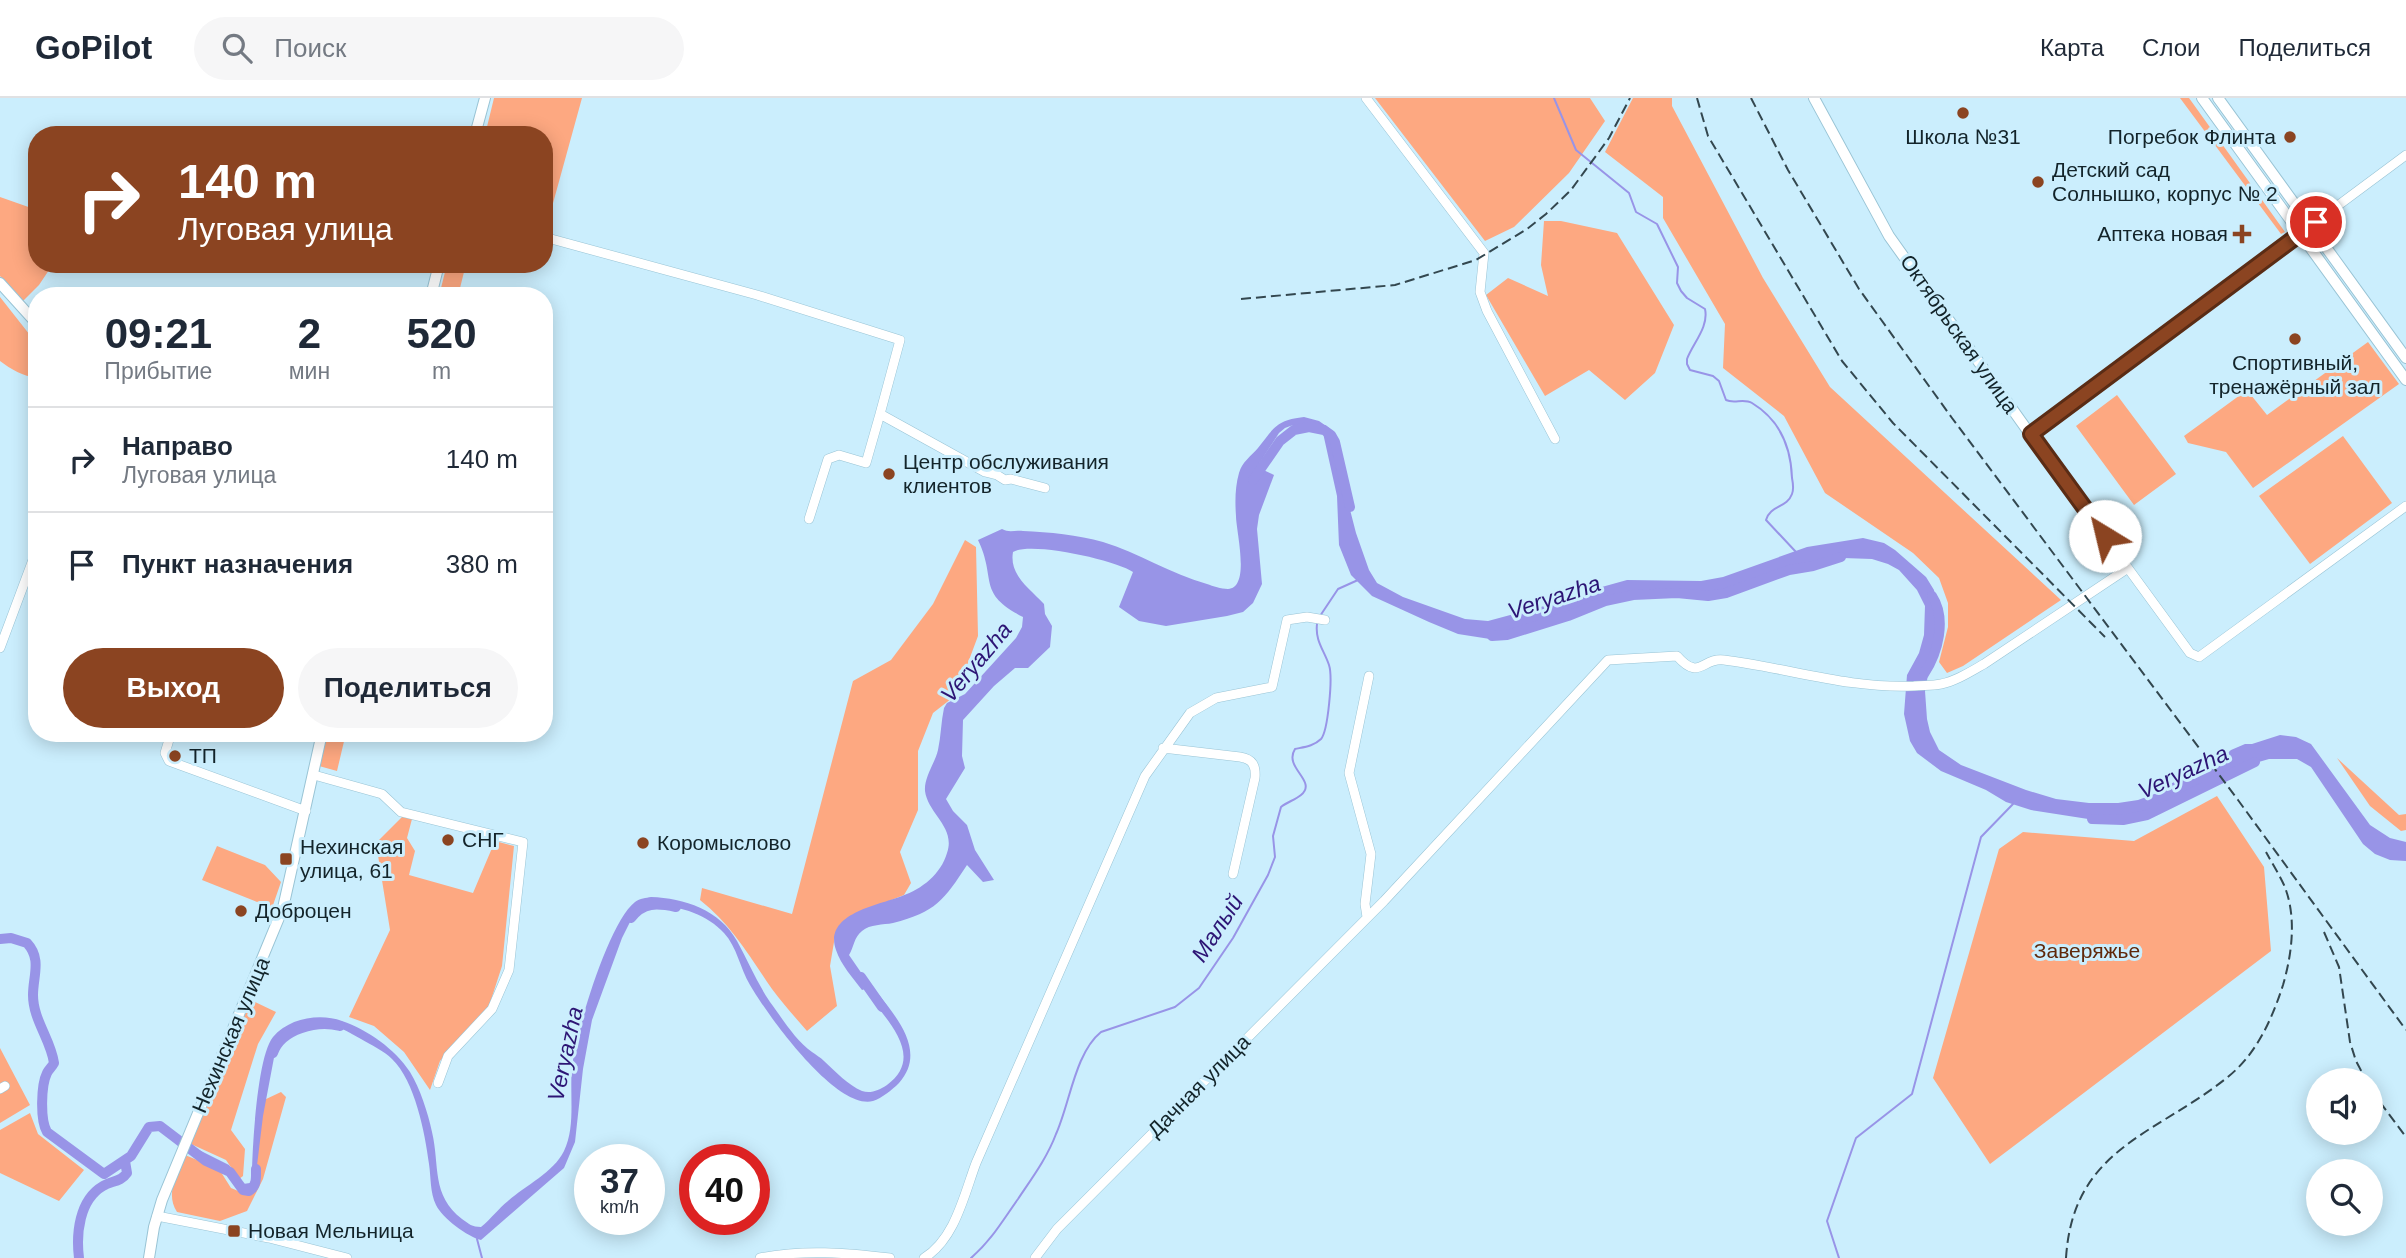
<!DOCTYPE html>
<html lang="ru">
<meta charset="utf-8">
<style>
:root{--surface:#fff;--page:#f6f6f7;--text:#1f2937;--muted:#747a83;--line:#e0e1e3;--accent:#8b4421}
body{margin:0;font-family:Helvetica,sans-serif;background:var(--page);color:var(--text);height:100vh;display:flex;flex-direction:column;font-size:26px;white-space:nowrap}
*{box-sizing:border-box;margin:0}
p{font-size:23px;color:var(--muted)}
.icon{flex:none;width:38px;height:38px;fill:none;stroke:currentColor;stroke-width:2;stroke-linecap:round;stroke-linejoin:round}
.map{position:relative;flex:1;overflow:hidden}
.drawer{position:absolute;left:28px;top:189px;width:525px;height:455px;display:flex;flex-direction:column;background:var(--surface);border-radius:28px;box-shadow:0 4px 18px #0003}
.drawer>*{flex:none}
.banner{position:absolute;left:28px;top:28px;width:525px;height:147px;border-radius:28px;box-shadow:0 4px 18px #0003;background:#8b4421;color:#fff;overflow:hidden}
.buttons{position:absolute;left:2306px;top:970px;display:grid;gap:14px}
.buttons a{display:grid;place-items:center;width:77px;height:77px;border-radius:50%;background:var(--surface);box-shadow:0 4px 18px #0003;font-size:35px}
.speed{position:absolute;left:574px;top:1046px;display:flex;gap:14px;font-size:35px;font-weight:700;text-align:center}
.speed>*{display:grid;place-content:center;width:91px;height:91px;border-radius:50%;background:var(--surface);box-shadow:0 4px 18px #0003;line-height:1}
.speed small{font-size:18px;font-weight:400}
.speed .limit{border:10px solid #d22;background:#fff;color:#111}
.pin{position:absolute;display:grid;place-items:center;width:60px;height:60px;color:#fff;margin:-30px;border:4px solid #fff;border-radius:50%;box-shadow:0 2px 7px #0007}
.me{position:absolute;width:77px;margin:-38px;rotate:324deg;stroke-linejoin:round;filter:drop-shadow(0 0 5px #0008)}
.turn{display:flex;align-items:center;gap:24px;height:147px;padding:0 35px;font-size:32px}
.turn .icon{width:91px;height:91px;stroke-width:2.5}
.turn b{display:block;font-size:49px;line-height:60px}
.eta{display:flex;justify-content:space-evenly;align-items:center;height:119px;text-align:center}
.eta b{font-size:42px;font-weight:700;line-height:49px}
.primary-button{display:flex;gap:14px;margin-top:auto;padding:14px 35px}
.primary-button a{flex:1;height:80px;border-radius:42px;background:var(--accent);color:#fff;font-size:28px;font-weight:700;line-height:80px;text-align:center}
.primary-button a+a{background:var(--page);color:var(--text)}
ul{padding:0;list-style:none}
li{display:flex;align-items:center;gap:21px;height:105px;padding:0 35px;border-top:2px solid var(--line)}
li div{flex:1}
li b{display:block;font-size:26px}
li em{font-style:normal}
header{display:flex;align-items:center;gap:42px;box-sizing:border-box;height:98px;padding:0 35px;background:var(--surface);border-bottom:2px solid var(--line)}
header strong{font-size:33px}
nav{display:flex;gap:38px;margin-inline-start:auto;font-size:24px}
.search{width:490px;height:63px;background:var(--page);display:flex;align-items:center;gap:18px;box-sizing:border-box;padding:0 24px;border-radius:38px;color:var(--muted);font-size:26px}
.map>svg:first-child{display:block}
.green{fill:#fda881}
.water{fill:#9894e7}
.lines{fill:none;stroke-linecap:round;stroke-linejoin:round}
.stream{stroke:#9894e7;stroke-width:2}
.river{stroke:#9894e7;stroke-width:10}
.minor-casing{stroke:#99c4d5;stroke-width:10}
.major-casing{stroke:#99c4d5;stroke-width:12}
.minor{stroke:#fff;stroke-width:9}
.major{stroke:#fff;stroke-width:10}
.rail{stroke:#33474f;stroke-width:2;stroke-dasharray:10 5;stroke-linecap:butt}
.route-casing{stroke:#5a2c15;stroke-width:18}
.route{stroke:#8b4421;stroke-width:12}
.poi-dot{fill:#8b4421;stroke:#cbeefd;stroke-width:2.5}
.labels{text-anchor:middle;stroke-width:6;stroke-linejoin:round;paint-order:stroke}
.poi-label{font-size:21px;fill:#13242a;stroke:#cbeefd;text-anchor:start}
.street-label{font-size:21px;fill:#13242a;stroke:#cbeefd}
.park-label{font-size:21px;fill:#60290b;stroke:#cbeefd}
.water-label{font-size:23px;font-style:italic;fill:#2d1575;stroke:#cbeefd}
</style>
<header>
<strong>GoPilot</strong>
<div class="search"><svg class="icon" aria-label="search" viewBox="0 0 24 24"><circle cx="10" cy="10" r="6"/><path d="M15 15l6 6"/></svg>Поиск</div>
<nav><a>Карта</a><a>Слои</a><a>Поделиться</a></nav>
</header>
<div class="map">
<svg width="2406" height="1160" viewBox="0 0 2406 1160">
<rect width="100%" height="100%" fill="#cbeefd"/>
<path class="green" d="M 494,0 L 582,0 L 547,127 L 544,126 L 544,37 L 485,37 Z
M 1375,0 L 1590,0 L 1605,23 L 1569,75 L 1514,129 L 1485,143 Z
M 1633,0 L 1672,0 L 1672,8 L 1763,180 L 1830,289 L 2061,502 L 1963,568 L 1947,575 L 1939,564 L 1948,529 L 1948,505 L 1939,480 L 1913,455 L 1825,395 L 1784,318 L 1723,270 L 1725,226 L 1663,120 L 1663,99 L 1605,54 Z
M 2180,0 L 2189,0 L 2285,134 L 2281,136 Z
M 0,99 L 37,112 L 37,166 L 53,166 L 39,187 L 23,203 L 0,178 Z
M 1544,123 L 1561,123 L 1617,135 L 1674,227 L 1655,275 L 1625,302 L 1589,272 L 1545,298 L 1486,197 L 1508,180 L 1548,198 L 1541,167 Z
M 447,166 L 466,166 L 458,198 L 439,198 Z
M 0,199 L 37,246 L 37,279 C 23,279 11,271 0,263 Z
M 2368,244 L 2399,286 L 2253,390 L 2226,354 L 2188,345 L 2184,338 L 2247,292 L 2267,317 Z
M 2117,297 L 2176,376 L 2134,407 L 2076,328 Z
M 2343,338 L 2392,405 L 2310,466 L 2259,398 Z
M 965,442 L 976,449 L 978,538 L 956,597 L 933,615 L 918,653 L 918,712 L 900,754 L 911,785 L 904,797 L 851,818 L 835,838 L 830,868 L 837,908 L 807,933 C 795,919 783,906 772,891 C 750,859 731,826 700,802 L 702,790 L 792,816 L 853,583 L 891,562 L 933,506 Z
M 327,635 L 346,635 L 337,673 L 319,668 Z
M 2337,660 L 2399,717 L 2406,716 L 2406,732 L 2401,733 L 2370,708 Z
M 2217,698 L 2264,769 L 2271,853 L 1990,1066 L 1933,980 L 1999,751 L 2023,734 L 2134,743 Z
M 402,719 L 412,721 L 407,740 L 415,753 L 409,777 L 473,795 L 495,743 L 514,748 L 502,868 L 489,908 L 440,963 L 430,992 L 404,954 L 374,928 L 349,919 L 390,832 L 376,745 Z
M 217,748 L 265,767 L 281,784 L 272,810 L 202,782 Z
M 251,902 L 276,914 L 258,946 L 231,1032 L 245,1051 L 243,1078 L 239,1081 L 226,1062 L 191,1046 Z
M 0,950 L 30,1007 L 0,1025 Z
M 281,994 L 286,999 L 263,1081 L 247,1113 L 220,1123 L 177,1114 C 165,1096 177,1074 185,1057 L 219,1071 L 231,1090 L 243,1095 L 254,1081 L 264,1002 Z
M 30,1015 L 38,1036 L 84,1072 L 59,1103 L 0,1075 L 0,1032 Z"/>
<path class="water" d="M 1304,319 L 1319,323 L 1329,330 L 1356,435 L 1369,472 L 1377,485 L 1403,499 L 1465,521 L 1488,523 L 1548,507 L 1591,492 L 1627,482 L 1701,483 L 1723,479 L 1807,449 L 1863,440 L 1884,445 L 1895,452 L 1926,479 L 1934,492 L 1938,524 L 1925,593 L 1927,621 L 1930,634 L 1939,652 L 1961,667 L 2026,692 L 2056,701 L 2089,705 L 2118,705 L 2138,702 L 2157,695 L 2180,680 L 2202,673 L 2216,665 L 2231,652 L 2245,646 L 2252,646 L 2280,637 L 2296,639 L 2311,646 L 2370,727 L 2390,740 L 2406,744 L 2406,763 L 2390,762 L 2375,756 L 2363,746 L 2311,669 L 2297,661 L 2269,661 L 2245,668 L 2226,680 L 2151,713 L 2121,722 L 2101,723 L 2031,712 L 2006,704 L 1986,692 L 1941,673 L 1917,655 L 1910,643 L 1904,616 L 1907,577 L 1919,555 L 1924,537 L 1925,508 L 1917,492 L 1899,472 L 1888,466 L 1872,461 L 1843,460 L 1825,463 L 1729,493 L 1699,500 L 1686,500 L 1669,494 L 1620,496 L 1550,523 L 1490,541 L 1458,536 L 1429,524 L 1372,498 L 1351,477 L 1339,447 L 1337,398 L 1323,335 L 1311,327 L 1293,327 L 1285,330 L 1279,335 L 1257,369 L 1274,377 L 1259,417 L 1257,431 L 1262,486 L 1253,505 L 1243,514 L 1227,518 L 1166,528 L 1139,523 L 1119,509 L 1133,474 C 1116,462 1030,443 1013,454 C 1009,477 1029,490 1044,506 L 1045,516 L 1052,528 L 1050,549 L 1028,570 L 1015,570 L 994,588 L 963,622 L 962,658 L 965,670 L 946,701 L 953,713 L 967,727 L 975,752 L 994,782 L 983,784 L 967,767 C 944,802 936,814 893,825 C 883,827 870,826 862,833 C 854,839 854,849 849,857 L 871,889 L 862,892 C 853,880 841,867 836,852 C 823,815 880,807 902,798 C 922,791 941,776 947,755 C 956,729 928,716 925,693 C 924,679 935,665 938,652 C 941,638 941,624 944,610 L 947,605 L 965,596 L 1016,540 L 1022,529 L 1023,519 C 976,495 997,481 978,442 L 1002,431 C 1009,435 1015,432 1023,433 C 1049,434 1078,437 1103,444 C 1139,455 1171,476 1207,486 C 1213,488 1221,491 1228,491 C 1251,490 1236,433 1236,418 C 1235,404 1235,389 1239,375 C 1242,364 1251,358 1258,350 C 1274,330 1276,322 1304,319 Z
M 651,799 C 684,800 720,812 737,843 C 748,863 757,885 770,904 C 782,920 795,942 812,954 C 816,957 820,959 824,963 C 836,974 848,987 862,993 C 871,996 879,992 887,987 C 925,959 888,924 871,900 L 879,897 C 899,922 926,955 899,985 C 892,992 882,1000 873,1003 C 836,1013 766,915 750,887 C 740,870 737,849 724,835 C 704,813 669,804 641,809 L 633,818 L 622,840 L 592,922 L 583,971 L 575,1044 L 564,1070 L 481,1142 C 468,1139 442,1120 436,1107 C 430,1095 431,1079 429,1066 C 425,1035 415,983 392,961 C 384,953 371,947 361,941 C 347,933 334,924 316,927 C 301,929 283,935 276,949 L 263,1018 L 255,1084 C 252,1089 248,1093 241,1090 L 229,1073 L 192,1056 L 195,1050 L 229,1067 L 243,1086 L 250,1085 L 252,1080 C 252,1053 257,958 273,939 C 289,920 320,915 342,923 C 368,932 395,951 410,974 C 420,990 428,1015 432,1034 C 440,1068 431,1097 462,1121 C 469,1126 472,1129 481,1129 C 491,1121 498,1111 508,1103 C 526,1087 553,1075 564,1053 C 577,1026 568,991 573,962 C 578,928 609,824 635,804 C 640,800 646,800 651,799 Z"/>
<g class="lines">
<path class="stream" d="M 1554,0 L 1576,52 L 1629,95 L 1636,114 L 1657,126 L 1678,169 L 1677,185 L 1681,193 L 1687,200 L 1705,211 C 1709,229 1693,245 1687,261 L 1687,266 L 1690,272 L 1713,278 L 1719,283 L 1726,302 C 1734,306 1744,300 1752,305 C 1780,322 1791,349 1792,380 C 1793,385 1794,391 1792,396 C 1787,410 1770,407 1766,422 L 1796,454
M 1320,518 L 1338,491 L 1358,482
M 477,1141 L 482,1160
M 971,1160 C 991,1143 1003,1122 1018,1101 C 1032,1080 1047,1060 1056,1036 C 1070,1005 1075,955 1101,934 L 1175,909 L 1199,890 L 1233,840 L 1268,777 L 1275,759 L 1273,738 L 1281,709 C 1287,704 1295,702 1301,697 C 1318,683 1283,670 1295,651 C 1304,649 1314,648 1321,641 C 1328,633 1333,579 1329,567 C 1324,552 1315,543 1317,526
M 1839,1160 L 1827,1123 L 1856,1040 L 1912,996 L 1981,739 L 2013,706"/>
<path class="river" d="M 1253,382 L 1280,343 L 1294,332 L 1309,329 L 1324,332 L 1331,337 L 1335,344 L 1350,409
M 1492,538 L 1507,537 L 1568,518 L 1605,503 L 1633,497 L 1677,495 L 1708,498 L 1726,495 L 1789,472 L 1813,468 L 1841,459
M 1924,576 C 1938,555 1947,521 1932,498
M 2092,721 L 2123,722 L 2147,717 L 2255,664
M 631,820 C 643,804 657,805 676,809
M 0,841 L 11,840 L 27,845 C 42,861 33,878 33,897 C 33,922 51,942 54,965 C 52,969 49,971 47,975 C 41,987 40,1022 47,1034 L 104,1076 L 131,1058 L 149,1029 L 160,1028 L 206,1063 L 230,1074 L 243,1092 L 249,1093 C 257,1088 256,1080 256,1071
M 861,879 L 882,909
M 273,955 C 281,931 317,922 340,928
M 79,1160 C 76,1136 79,1102 103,1088 C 111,1083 121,1084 127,1075 L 125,1063"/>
<defs>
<path id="minor" d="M 1366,0 L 1484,155 L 1480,194 L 1487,213 L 1555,341
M 2305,132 L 2406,57
M 544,139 L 757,197 L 900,242 L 880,316 L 985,374 L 997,377 L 1005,382 L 1011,381 L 1045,390
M 2030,336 L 2190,555 L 2199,559 L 2406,408
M 809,421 L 828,361 L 839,357 L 866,365 L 880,316
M 0,550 L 37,451
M 171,635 L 165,655 L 169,663 L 306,713
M 1163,650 L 1240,659 C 1253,661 1256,668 1255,680 L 1233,776
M 314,677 L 382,696 L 401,714 L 523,744 L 509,872 L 492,911 L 448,958 L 438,985
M 1367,819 L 1365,806 L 1371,756 L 1349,675 L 1369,578
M 0,991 L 5,988
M 157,1118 L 269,1140 L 347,1160
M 760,1160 C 803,1151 847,1155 890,1160
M 924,1160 C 955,1141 964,1097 976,1065 L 1145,678 L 1190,615 L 1216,600 L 1272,589 L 1287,522 L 1307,519 L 1325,522
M 1035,1160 L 1057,1131 L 1384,803 L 1608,562 L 1677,558 C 1700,584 1702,559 1724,562 C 1788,570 1849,591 1914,588 C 1923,587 1932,588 1941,586 C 1956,583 1970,574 1984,566 L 2128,470"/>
<path id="major" d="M 1814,0 L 1889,138 L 2030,336 L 2300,135
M 2202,0 L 2406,282
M 2218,0 L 2406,260
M 475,37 L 485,0
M 0,185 L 37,226
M 431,198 L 439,166
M 149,1160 L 154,1129 L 162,1102 L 283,810 L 322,635"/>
</defs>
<use href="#minor" class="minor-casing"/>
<use href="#major" class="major-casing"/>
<use href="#minor" class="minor"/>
<use href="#major" class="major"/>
<path class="rail" d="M 1697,0 L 1708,38 L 1842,263 L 1893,325 L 2105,539
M 1751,0 L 1788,72 L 1859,191 L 1952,320 L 2238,702 L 2406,932
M 1241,201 L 1395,187 L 1476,162 L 1527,131 L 1546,116 L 1571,92 L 1609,40 L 1630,0
M 2324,834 L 2339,869 L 2350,944 L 2356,963 L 2366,982
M 2371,992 L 2406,1039
M 2066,1160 C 2073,1049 2157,1037 2229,978 C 2257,955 2272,921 2283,887 C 2292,856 2297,818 2284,787 C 2279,776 2272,765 2266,754"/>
</g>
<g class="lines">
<defs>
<path id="route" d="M 2105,438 L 2031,336 L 2316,124"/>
</defs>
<use href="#route" class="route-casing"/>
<use href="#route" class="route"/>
</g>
<g class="poi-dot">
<circle cx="1963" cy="15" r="7"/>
<circle cx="2290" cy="39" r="7"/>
<circle cx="2038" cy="84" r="7"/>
<path d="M2238.5 125.5h7v7h7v7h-7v7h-7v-7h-7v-7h7z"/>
<circle cx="2295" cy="241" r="7"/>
<circle cx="889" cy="376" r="7"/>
<circle cx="175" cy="658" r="7"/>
<circle cx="448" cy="742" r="7"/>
<circle cx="643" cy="745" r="7"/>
<rect x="279" y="754" width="14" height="14" rx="3.5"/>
<circle cx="241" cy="813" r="7"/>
<rect x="227" y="1126" width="14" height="14" rx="3.5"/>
</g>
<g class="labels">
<g class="poi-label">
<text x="1963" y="46" text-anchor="middle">Школа №31</text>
<text x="2276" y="46" text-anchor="end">Погребок Флинта</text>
<text x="2052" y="79">Детский сад<tspan x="2052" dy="24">Солнышко, корпус № 2</tspan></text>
<text x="2228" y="143" text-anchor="end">Аптека новая</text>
<text x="2295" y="272" text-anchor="middle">Спортивный,<tspan x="2295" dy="24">тренажёрный зал</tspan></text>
<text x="903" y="371">Центр обслуживания<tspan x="903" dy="24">клиентов</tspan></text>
<text x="189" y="665">ТП</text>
<text x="462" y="749">СНГ</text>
<text x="657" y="752">Коромыслово</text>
<text x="300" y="756">Нехинская<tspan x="300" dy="24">улица, 61</tspan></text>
<text x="255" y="820">Доброцен</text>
<text x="248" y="1140">Новая Мельница</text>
</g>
<g class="street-label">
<text transform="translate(1959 236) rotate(55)" y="7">Октябрьская улица</text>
<text transform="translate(231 937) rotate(-67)" y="7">Нехинская улица</text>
<text transform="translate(1199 988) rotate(-45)" y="7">Дачная улица</text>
</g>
<g class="park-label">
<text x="2087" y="860">Заверяжье</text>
</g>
<g class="water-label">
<text transform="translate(1554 499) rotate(-18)" y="8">Veryazha</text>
<text transform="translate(976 564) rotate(-50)" y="8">Veryazha</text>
<text transform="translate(2183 674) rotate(-25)" y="8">Veryazha</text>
<text transform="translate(1217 830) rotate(-57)" y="8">Малый</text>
<text transform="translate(565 956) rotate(-78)" y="8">Veryazha</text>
</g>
</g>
</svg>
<div class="buttons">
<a><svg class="icon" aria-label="sound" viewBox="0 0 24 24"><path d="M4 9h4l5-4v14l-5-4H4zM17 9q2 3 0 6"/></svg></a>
<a><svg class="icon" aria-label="search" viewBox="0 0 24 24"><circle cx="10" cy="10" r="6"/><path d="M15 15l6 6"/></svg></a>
</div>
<div class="speed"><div>37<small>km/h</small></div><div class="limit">40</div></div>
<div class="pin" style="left:2316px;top:124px;background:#d93025"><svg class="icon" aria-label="arrive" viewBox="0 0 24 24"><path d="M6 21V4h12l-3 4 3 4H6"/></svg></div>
<svg class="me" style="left:2105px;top:438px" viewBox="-20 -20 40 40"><circle r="19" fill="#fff"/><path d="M0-13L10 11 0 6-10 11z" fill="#8b4421"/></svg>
<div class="banner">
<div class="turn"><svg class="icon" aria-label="right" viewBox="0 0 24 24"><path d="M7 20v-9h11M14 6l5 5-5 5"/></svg><div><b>140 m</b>Луговая улица</div></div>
</div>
<section class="drawer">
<div class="eta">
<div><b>09:21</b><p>Прибытие</p></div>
<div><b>2</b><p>мин</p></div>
<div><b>520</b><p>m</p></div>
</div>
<ul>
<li><svg class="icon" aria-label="right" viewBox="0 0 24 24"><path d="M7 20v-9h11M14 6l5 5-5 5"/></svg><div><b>Направо</b><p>Луговая улица</p></div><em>140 m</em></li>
<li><svg class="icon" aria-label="arrive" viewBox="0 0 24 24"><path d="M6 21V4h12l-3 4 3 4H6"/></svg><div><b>Пункт назначения</b></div><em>380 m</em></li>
</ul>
<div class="primary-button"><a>Выход</a><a>Поделиться</a></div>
</section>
</div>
